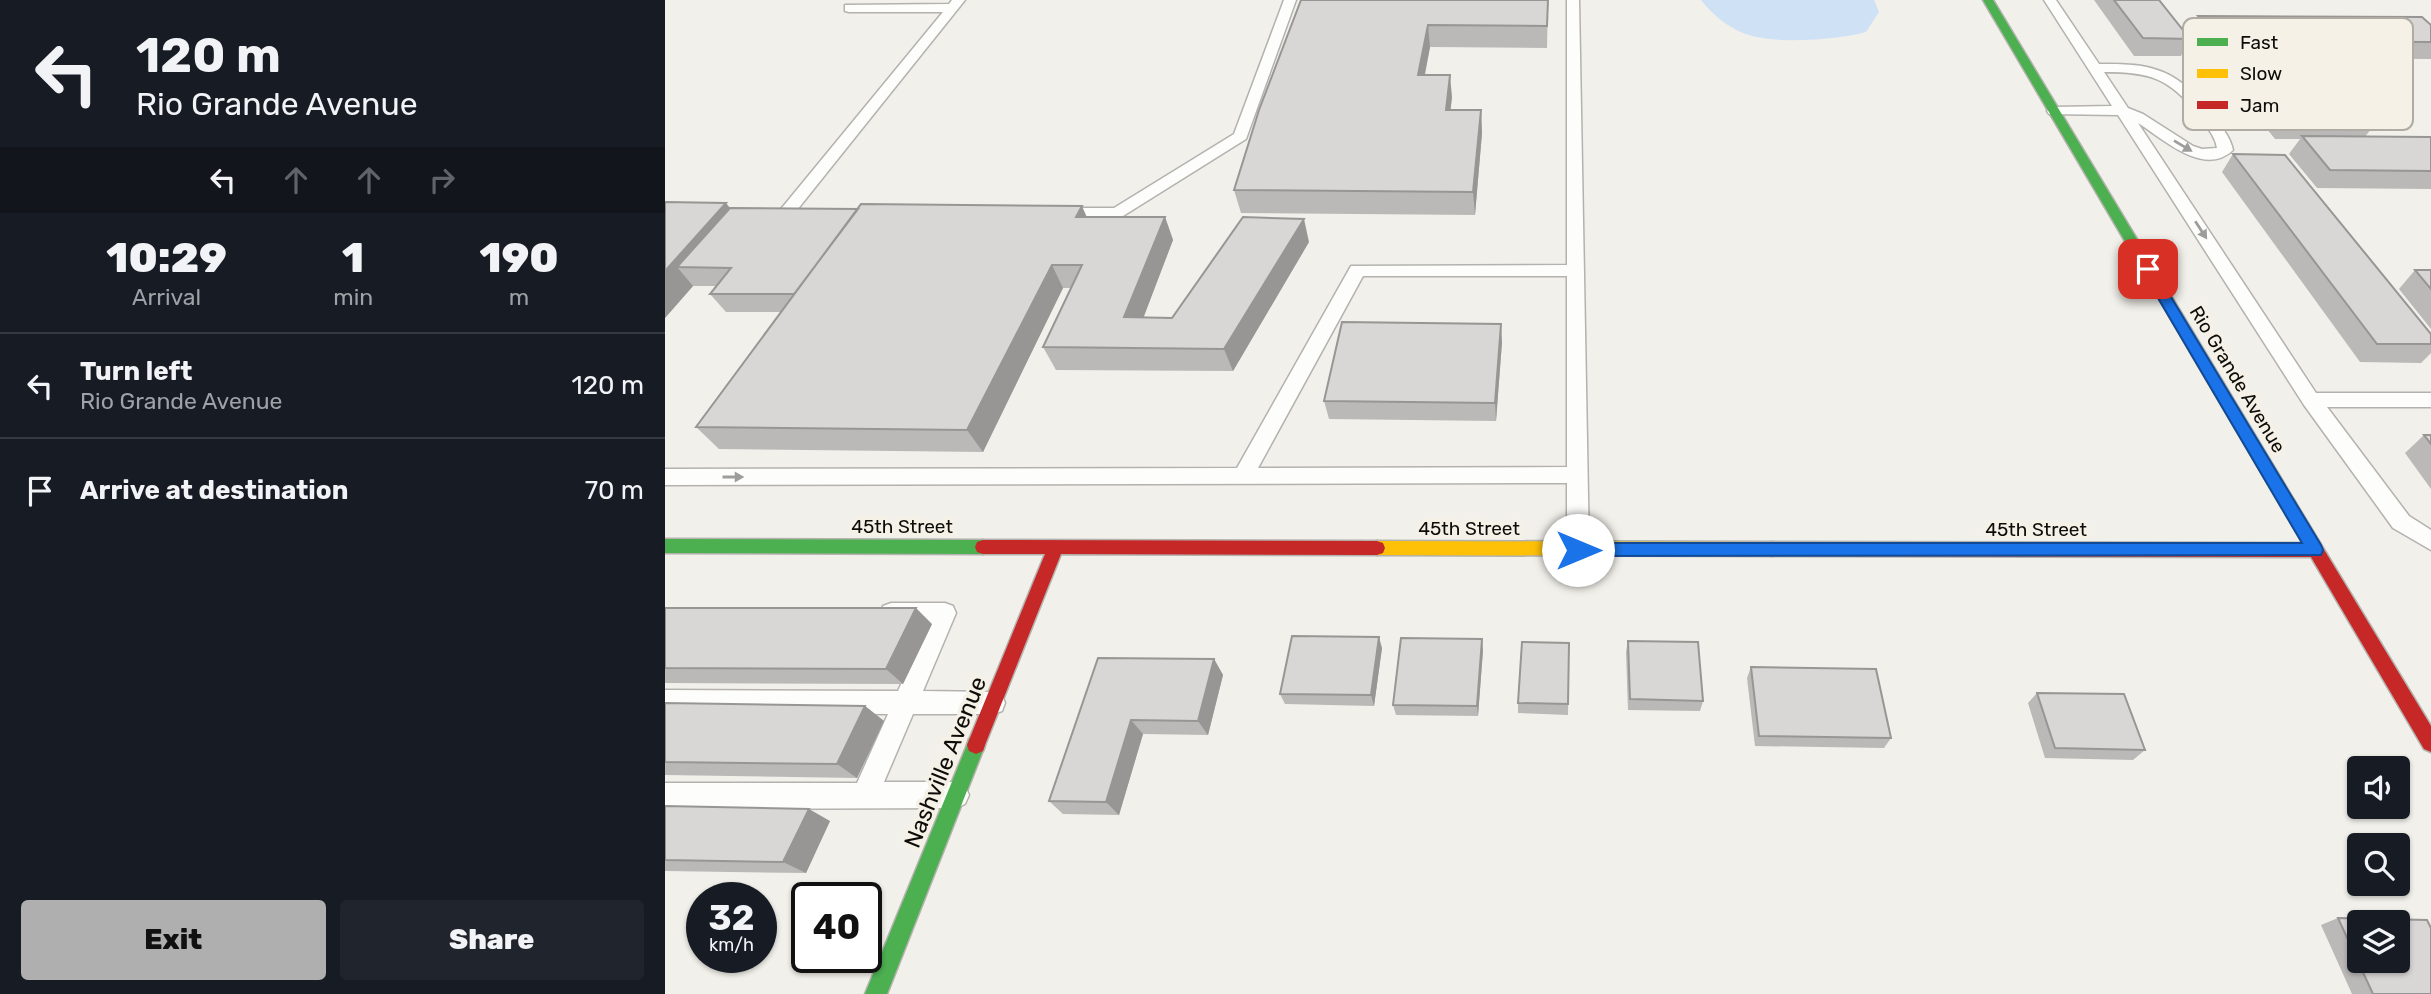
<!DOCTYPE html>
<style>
:root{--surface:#171b24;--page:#20242c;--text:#f1f3f6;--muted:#9ea1a6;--line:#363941;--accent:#afafaf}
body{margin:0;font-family:Rubik,sans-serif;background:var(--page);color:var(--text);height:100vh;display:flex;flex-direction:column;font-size:26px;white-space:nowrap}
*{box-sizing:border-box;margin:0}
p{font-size:23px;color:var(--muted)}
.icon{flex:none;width:38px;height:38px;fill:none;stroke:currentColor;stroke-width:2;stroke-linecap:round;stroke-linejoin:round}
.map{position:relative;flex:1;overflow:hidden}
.panel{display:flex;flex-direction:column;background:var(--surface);width:665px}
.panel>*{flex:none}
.top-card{background:#171b24;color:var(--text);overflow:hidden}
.tools{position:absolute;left:1682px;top:756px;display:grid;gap:14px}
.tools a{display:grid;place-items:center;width:63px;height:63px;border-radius:7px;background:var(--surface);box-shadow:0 2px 5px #0004;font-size:35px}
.speed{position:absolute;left:21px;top:882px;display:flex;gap:14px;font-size:35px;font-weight:700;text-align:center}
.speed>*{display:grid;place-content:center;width:91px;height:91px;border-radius:50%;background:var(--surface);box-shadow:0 2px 5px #0004;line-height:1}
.speed small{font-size:18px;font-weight:400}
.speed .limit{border:4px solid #111;border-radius:10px;background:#fff;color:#111}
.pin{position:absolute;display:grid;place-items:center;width:60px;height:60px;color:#fff;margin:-30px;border-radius:14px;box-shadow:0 4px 10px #0006}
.me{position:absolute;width:77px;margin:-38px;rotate:90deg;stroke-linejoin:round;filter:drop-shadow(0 0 5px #0008)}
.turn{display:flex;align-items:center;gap:24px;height:147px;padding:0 21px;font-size:32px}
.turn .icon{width:91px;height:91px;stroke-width:2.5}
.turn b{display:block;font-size:49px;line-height:60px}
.lanes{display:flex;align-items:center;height:66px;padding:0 21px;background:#0003;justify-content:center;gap:35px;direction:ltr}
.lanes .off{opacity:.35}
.eta{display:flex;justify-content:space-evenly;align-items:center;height:119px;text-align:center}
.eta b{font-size:42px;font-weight:800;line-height:49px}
.button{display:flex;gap:14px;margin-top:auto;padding:14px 21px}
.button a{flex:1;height:80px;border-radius:7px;background:var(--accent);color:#111;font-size:28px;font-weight:800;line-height:80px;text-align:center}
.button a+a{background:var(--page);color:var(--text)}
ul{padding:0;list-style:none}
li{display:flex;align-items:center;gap:21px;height:105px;padding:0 21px;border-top:2px solid var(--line)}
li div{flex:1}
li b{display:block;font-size:26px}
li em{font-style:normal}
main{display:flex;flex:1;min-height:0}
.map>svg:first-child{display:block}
.water{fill:#cfe1f5}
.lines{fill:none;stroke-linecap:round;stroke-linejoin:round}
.lane-casing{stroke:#b4b2ae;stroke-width:3}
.fast-casing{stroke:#b4b2ae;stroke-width:3}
.slow-casing{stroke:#b4b2ae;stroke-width:3}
.jam-casing{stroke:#b4b2ae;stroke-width:3}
.lane{fill:#fdfdfc;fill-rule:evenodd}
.fast{fill:#4caf50;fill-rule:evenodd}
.slow{fill:#ffc107;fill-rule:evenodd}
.jam{fill:#c62828;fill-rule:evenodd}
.wall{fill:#bab9b7}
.shaded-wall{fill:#979695}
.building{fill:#d8d7d5;stroke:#979695;stroke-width:2;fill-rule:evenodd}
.oneway{fill:#9d9d9b}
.route{fill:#1a73e8;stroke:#114b97;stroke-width:2}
.labels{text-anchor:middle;stroke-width:7;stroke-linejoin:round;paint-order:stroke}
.street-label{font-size:19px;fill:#0e0c09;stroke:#f5f1e7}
.near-street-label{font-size:23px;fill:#0e0c09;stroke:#f5f1e7}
.key{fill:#f5f1e7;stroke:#b0aca4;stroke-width:2}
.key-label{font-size:19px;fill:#0e0c09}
</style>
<main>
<section class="panel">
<div class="top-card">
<div class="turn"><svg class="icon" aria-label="left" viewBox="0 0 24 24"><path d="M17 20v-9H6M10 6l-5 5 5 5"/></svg><div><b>120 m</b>Rio Grande Avenue</div></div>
<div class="lanes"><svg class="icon" aria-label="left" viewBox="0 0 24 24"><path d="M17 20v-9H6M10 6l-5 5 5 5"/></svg><svg class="icon off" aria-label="ahead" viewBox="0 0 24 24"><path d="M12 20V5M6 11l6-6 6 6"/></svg><svg class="icon off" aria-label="ahead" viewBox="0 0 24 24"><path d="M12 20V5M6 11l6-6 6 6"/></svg><svg class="icon off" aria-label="right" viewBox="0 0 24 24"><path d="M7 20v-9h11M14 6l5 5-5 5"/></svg></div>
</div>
<div class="eta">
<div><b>10:29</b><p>Arrival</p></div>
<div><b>1</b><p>min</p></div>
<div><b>190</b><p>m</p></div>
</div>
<ul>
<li><svg class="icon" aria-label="left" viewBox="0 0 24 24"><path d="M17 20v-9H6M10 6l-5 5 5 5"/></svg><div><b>Turn left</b><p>Rio Grande Avenue</p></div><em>120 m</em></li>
<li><svg class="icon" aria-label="arrive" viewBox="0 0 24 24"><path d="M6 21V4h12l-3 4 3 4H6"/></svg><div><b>Arrive at destination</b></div><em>70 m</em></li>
</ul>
<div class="button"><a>Exit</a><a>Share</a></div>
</section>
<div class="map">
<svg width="1766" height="994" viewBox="0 0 1766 994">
<rect width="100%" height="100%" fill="#f2f0ea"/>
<path class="water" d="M 1036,0 L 1209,0 L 1214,12 L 1201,32 C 1172,40 1107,45 1078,33 C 1061,26 1047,14 1036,0 Z"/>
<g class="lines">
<defs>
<path id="lane" d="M 287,0 L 300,0 L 128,215 L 116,215 L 114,212 L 116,209 L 278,12 L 184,12 L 180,11 L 180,5 L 284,4 Z
M 619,0 L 631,0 L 581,139 L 458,216 L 388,216 L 386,213 L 388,210 L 394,208 L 449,208 L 569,134 Z
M 902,0 L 914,0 L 924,550 L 921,556 L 913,559 L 905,556 L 902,550 L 902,483 L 0,485 L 0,469 L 572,468 L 686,266 L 902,265 ZM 698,276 L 902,276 L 902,467 L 593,468 Z
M 1379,0 L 1391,0 L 1434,64 C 1487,63 1512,69 1546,113 C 1555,125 1565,136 1568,150 C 1539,178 1497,138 1473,123 L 1651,393 L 1766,393 L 1766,407 L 1662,407 L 1744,516 L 1766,530 L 1766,550 L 1728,528 L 1639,405 L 1453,115 L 1384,114 L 1382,111 L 1389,107 L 1447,106 ZM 1439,72 C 1485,72 1505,78 1533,115 C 1540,125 1550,135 1552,148 L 1537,149 L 1528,146 L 1478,114 L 1463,108 Z
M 226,603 L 280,603 L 288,606 L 291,613 L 258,691 L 328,692 L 337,695 L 340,703 L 337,711 L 328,714 L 248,714 L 219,782 L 291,782 L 300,786 L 304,795 L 300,804 L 291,808 L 0,809 L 0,783 L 192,783 L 223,714 L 0,712 L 0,690 L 233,691 L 264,623 L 226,623 L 218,620 L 215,613 L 218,606 Z"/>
<path id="fast" d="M 1318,0 L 1328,0 L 1629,500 L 1631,504 L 1629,508 L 1617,508 Z
M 0,539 L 318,540 L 324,542 L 326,547 L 324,552 L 318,554 L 0,553 Z
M 311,736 L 318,739 L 320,745 L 222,994 L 200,994 L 302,745 L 304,739 Z"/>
<path id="slow" d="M 712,541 L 1107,542 L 1113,544 L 1115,549 L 1113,554 L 1107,556 L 712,555 L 706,553 L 704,548 L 706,543 Z"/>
<path id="jam" d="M 1623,498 L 1629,500 L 1766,726 L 1766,752 L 1759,749 L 1646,557 L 1107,556 L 1101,554 L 1099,549 L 1101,544 L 1107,542 L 1638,543 L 1615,504 L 1617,500 Z
M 318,540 L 712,541 L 718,543 L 720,548 L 718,553 L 712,555 L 396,554 L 320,745 L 318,751 L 311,754 L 304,751 L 302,745 L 380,554 L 318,554 L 312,552 L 310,547 L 312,542 Z"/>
</defs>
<use href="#lane" class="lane-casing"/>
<use href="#fast" class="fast-casing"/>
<use href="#slow" class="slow-casing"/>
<use href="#jam" class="jam-casing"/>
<use href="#lane" class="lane"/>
<use href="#fast" class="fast"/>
<use href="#slow" class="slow"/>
<use href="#jam" class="jam"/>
</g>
<path class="wall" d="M 636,0 L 883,0 L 882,48 L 765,47 L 760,75 L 787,97 L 785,110 L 816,110 L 817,133 L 810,215 L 576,213 L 569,190 Z
M 1429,0 L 1494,0 L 1525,39 L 1516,56 L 1469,56 Z
M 1533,16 L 1766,25 L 1766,59 L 1544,58 L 1524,33 Z
M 1573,63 L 1711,122 L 1700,137 L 1766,137 L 1766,189 L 1652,188 L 1624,154 L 1635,139 L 1610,139 L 1563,81 Z
M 1568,154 L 1766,334 L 1766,353 L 1756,363 L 1695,362 L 1557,172 Z
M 0,202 L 65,208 L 422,217 L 500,217 L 508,240 L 478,317 L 507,318 L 644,242 L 568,371 L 391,370 L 378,347 L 406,288 L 398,288 L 318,452 L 54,449 L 31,427 L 116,312 L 61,312 L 45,294 L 51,286 L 28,286 L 0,318 Z
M 1750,270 L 1766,270 L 1766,329 L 1734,289 Z
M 837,342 L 831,421 L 664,419 L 659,401 Z
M 1759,435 L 1766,435 L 1766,489 L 1740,453 Z
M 0,608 L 267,624 L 238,684 L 0,683 Z
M 963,641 L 1038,701 L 1035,711 L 963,710 L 961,652 Z
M 904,643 L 903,715 L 853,713 L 853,703 Z
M 717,648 L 709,706 L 620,704 L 615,694 Z
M 818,650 L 813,716 L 731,715 L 728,705 Z
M 433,658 L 549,659 L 558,675 L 543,735 L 478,734 L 454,815 L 398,814 L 384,801 Z
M 1086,667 L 1226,738 L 1219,748 L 1090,746 L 1082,678 Z
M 1372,693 L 1480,750 L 1468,760 L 1380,758 L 1363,703 Z
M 0,703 L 200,706 L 219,721 L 192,778 L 0,775 Z
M 0,806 L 165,821 L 141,873 L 0,871 Z
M 1673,918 L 1766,994 L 1687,994 L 1656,925 Z"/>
<path class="shaded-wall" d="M 763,25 L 765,47 L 755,98 L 753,75 Z
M 785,75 L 787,97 L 783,133 L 781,110 Z
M 816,110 L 817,133 L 810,215 L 808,192 Z
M 61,203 L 79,226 L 12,267 L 28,286 L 0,318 L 0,271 Z
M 417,206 L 427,229 L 411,217 Z
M 500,217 L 508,240 L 470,340 L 459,317 Z
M 639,219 L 644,242 L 568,371 L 559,349 Z
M 387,265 L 398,288 L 318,452 L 302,430 Z
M 836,324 L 837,342 L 831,421 L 830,403 Z
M 251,608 L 267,624 L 238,684 L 221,669 Z
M 714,637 L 717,648 L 709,706 L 706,695 Z
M 817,639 L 818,650 L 813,716 L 812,706 Z
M 549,659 L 558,675 L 543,735 L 533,721 Z
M 200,706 L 219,721 L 192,778 L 172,764 Z
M 466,720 L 478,734 L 454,815 L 441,802 Z
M 144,809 L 165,821 L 141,873 L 118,862 Z"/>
<path class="building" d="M 636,0 L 883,0 L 882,26 L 763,25 L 753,75 L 785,75 L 781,110 L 816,110 L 808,192 L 569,190 L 594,110 Z
M 1449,0 L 1494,0 L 1525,39 L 1478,38 Z
M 1533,16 L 1757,17 L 1766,25 L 1766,42 L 1554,41 Z
M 1637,136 L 1766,137 L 1766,171 L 1665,170 Z
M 1568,154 L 1620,155 L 1766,334 L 1766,344 L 1712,344 Z
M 0,202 L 61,203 L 0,271 Z
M 196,204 L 417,206 L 411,217 L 500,217 L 459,317 L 507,318 L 578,217 L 639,219 L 559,349 L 378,347 L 417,265 L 387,265 L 302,430 L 31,427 Z
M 65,208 L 193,209 L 129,294 L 45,294 L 66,268 L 12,267 Z
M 1750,270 L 1766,270 L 1766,289 Z
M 677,322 L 836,324 L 830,403 L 659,401 Z
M 1759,435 L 1766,435 L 1766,444 Z
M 0,608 L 251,608 L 221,669 L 0,668 Z
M 627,636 L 714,637 L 706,695 L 615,694 Z
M 736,638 L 817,639 L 812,706 L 728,705 Z
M 963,641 L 1033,642 L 1038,701 L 965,699 Z
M 857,642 L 904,643 L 903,704 L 853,703 Z
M 433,658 L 549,659 L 533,721 L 466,720 L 441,802 L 384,801 Z
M 1086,667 L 1211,669 L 1226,738 L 1094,736 Z
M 1372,693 L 1459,694 L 1480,750 L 1390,748 Z
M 0,703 L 200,706 L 172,764 L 0,762 Z
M 0,806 L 144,809 L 118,862 L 0,860 Z
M 1673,918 L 1762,920 L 1766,928 L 1766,994 L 1708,994 ZM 1694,922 L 1732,922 L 1732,961 L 1694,961 Z"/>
<defs><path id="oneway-solid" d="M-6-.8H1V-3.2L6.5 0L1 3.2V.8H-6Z" transform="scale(1.75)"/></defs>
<g class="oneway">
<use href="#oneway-solid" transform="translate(1518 146) rotate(31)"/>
<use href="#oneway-solid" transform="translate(1536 230) rotate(57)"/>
<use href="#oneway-solid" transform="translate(68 477)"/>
</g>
<path class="route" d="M 1483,264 L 1489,269 L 1656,545 L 1658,550 L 1656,555 L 913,556 L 907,555 L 904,550 L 907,545 L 913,543 L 1637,543 L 1476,269 Z"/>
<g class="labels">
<g class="street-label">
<text transform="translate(1573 379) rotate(59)" y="7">Rio Grande Avenue</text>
<text x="237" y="533">45th Street</text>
<text x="804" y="535">45th Street</text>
<text x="1371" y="536">45th Street</text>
</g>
<g class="near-street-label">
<text transform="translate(280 762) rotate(-68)" y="8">Nashville Avenue</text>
</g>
</g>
<rect x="1518" y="18" width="230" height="112" rx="10" class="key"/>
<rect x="1532" y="38" width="31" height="8" fill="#4caf50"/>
<rect x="1532" y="69" width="31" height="9" fill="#ffc107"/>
<rect x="1532" y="101" width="31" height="8" fill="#c62828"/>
<g class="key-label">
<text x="1575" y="49">Fast</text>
<text x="1575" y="80">Slow</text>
<text x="1575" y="112">Jam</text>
</g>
</svg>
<div class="tools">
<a><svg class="icon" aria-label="sound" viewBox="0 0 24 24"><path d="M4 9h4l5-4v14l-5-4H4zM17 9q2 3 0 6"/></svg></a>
<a><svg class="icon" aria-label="search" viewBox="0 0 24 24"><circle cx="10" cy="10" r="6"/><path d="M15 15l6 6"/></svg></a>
<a><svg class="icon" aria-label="layers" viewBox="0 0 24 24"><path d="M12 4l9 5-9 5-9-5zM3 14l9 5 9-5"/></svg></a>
</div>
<div class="speed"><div>32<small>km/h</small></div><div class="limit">40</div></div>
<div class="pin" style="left:1483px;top:269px;background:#d93025"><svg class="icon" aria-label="arrive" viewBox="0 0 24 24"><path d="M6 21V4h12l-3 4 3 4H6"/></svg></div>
<svg class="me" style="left:913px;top:550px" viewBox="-20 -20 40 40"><circle r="19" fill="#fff"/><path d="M0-13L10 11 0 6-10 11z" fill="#1a73e8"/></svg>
</div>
</main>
